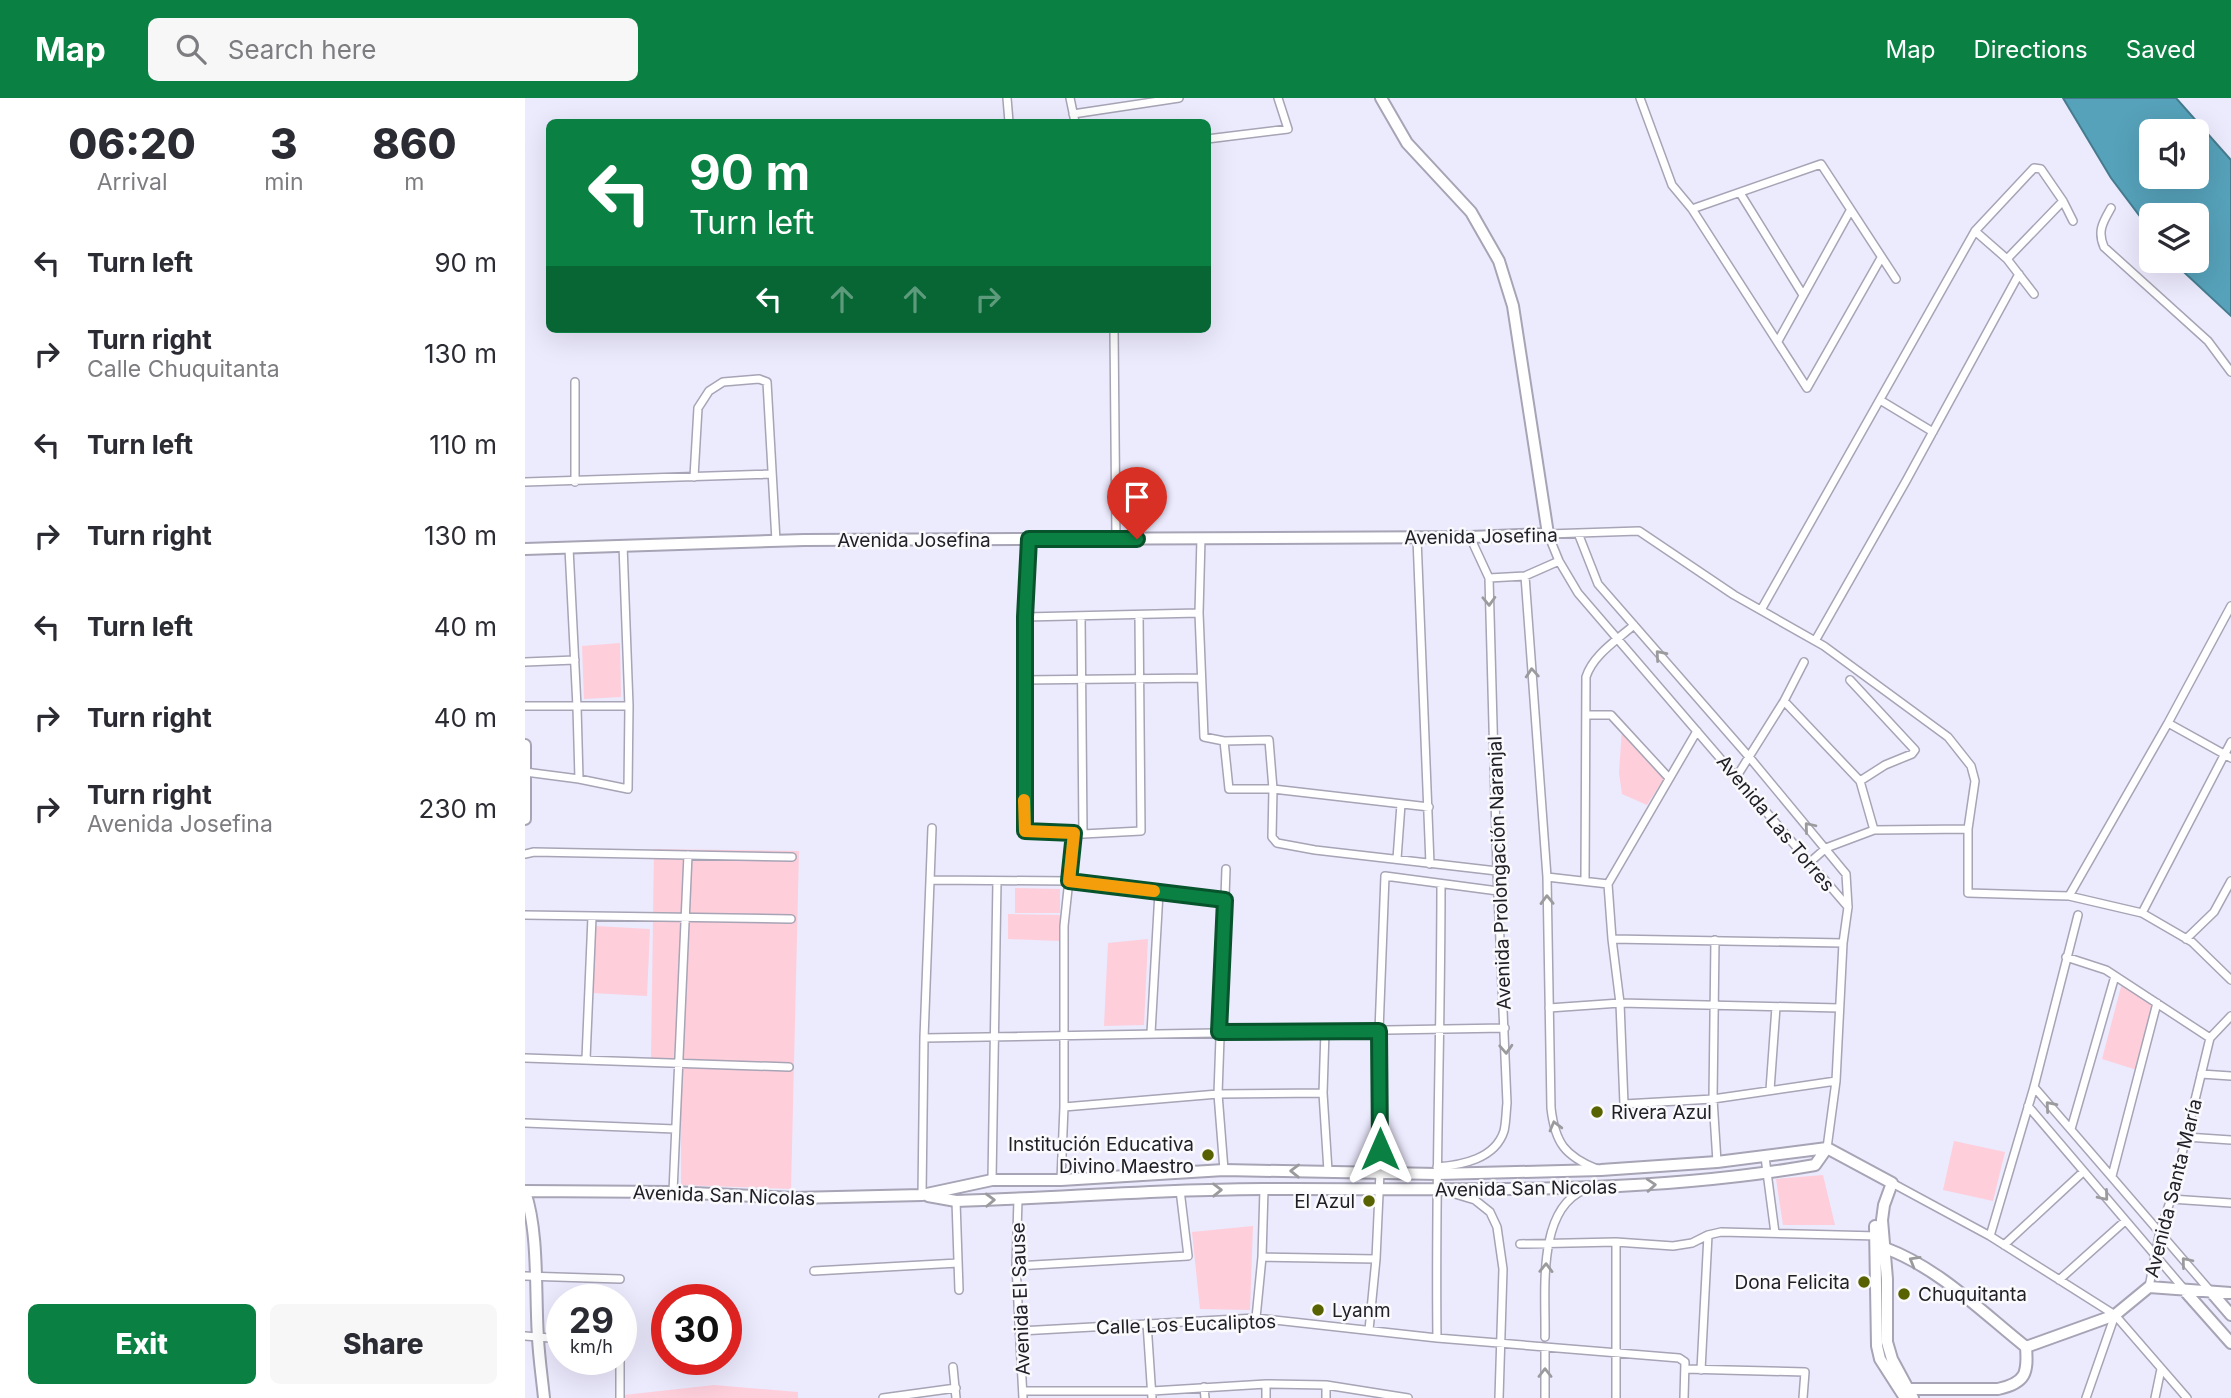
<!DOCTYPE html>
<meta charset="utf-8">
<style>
:root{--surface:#fff;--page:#f7f7f7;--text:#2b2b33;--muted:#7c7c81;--accent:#0b8043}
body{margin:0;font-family:Inter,sans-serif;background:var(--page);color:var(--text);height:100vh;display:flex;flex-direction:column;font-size:26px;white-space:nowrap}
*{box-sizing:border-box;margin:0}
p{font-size:23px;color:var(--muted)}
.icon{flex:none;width:38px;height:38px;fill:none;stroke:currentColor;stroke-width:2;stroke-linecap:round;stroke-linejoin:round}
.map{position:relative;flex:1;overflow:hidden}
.details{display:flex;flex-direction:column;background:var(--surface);width:525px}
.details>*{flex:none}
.hud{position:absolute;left:21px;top:21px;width:665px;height:214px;border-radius:10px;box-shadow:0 7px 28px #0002;background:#0b8043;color:#fff;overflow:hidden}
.buttons{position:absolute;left:1614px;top:21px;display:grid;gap:14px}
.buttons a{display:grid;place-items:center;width:70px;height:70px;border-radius:10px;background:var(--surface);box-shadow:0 7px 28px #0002;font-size:35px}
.speed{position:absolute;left:21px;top:1186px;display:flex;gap:14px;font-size:35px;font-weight:700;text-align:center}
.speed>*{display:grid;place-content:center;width:91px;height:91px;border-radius:50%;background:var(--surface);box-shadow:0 7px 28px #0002;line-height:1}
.speed small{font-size:18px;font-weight:400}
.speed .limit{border:10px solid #d22;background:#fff;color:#111}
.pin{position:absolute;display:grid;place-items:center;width:60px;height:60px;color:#fff;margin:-72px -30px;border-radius:50% 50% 50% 0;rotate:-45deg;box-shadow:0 0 7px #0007}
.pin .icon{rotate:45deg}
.me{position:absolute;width:77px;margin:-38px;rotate:0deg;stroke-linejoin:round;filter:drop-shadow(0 0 5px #0008)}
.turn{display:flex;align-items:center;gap:24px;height:147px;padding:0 28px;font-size:32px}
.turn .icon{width:91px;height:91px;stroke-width:2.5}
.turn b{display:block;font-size:49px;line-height:60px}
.lanes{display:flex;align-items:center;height:66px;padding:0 28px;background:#0003;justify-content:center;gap:35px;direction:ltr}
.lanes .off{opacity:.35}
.eta{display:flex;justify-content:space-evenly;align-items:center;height:119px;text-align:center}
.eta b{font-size:42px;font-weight:800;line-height:49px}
.primary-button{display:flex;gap:14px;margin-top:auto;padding:14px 28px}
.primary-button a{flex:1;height:80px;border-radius:10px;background:var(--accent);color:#fff;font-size:28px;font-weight:800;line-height:80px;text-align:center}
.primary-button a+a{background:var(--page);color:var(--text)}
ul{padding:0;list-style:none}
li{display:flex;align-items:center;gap:21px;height:91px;padding:0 28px}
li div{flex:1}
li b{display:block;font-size:26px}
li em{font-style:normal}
header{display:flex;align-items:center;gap:42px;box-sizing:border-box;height:98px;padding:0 35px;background:var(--accent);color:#fff}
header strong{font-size:33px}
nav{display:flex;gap:38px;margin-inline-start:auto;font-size:24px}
.search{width:490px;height:63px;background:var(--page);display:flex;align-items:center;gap:18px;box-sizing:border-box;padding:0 24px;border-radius:10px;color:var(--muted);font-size:26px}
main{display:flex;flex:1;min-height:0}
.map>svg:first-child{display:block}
.green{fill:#fecedb}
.water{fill:#56a2ba;stroke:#467b8e;stroke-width:2;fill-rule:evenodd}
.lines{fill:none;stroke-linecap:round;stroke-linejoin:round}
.street-casing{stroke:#a6a4b5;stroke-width:10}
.secondary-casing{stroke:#a6a4b5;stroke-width:14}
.street{stroke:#fff;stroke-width:7}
.secondary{stroke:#fff;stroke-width:10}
.oneway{stroke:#9b9b9e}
.route-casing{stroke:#07532c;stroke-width:18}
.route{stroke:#0b8043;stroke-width:12}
.slow{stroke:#f59e0b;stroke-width:12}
.poi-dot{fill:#596200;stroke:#fafafd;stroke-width:2.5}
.labels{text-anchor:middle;stroke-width:5;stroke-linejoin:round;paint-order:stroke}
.street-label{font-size:19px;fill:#212027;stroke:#fafafd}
.poi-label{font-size:19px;fill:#212027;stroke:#fafafd;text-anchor:start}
</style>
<header>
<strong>Map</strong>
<div class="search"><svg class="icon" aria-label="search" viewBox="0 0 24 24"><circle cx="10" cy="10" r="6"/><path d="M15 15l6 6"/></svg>Search here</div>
<nav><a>Map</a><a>Directions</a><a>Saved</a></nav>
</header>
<main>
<section class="details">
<div class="eta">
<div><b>06:20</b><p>Arrival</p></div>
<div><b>3</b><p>min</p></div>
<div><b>860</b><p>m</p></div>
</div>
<ul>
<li><svg class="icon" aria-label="left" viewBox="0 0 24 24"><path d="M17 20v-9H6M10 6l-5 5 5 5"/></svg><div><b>Turn left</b></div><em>90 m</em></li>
<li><svg class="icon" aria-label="right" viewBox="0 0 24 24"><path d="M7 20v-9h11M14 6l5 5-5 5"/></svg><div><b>Turn right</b><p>Calle Chuquitanta</p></div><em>130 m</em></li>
<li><svg class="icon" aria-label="left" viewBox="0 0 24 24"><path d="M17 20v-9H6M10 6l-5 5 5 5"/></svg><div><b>Turn left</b></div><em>110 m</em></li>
<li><svg class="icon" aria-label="right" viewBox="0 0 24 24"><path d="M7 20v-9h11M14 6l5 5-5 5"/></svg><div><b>Turn right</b></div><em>130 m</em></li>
<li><svg class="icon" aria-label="left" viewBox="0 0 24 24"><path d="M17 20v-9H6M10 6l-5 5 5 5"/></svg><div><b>Turn left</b></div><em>40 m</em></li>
<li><svg class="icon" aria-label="right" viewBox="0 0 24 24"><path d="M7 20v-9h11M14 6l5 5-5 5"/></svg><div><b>Turn right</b></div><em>40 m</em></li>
<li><svg class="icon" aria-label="right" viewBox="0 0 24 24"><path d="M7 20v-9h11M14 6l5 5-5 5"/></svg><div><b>Turn right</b><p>Avenida Josefina</p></div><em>230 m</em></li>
</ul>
<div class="primary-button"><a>Exit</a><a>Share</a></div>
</section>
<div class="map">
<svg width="1706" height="1300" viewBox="0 0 1706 1300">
<rect width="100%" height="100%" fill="#eceafd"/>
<path class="green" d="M 95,545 L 96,599 L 59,601 L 57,548 Z
M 1097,631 L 1140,679 L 1122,707 L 1097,696 L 1094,675 Z
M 129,751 L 274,753 L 266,1091 L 156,1087 L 156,965 L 126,962 Z
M 490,790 L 535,791 L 535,815 L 490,815 Z
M 483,816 L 535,817 L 535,843 L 483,841 Z
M 71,828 L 125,831 L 122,898 L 67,895 Z
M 623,841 L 619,927 L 579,928 L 583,845 Z
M 1597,885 L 1629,906 L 1612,972 L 1577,961 Z
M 1429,1043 L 1480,1054 L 1468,1103 L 1418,1092 Z
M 1298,1077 L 1310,1127 L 1258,1127 L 1251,1081 Z
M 728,1128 L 725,1212 L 675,1211 L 667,1134 Z
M 189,1287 L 273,1294 L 273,1300 L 99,1300 L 99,1297 Z"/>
<path class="water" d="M 1538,0 L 1651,0 L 1706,62 L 1706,218 L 1647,163 L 1671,163 L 1671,117 L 1626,117 L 1626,133 L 1586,80 ZM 1626,33 L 1671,33 L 1671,79 L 1626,79 Z"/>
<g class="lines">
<defs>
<path id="street" d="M 482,0 L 484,24
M 545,0 L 550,24
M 1115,0 L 1147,87 L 1167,111 L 1282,290 L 1356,160
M 548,16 L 654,0
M 682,41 L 763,31 L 753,0
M 1215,95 L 1278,197
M 1586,110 C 1578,124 1572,133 1579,149 L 1683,243 L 1706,274
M 1167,111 L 1296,66 L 1371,181
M 1450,133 L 1482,161 L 1509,196
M 1482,161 L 1538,103
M 589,231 L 591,441
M 1253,243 L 1325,113
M 1355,302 L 1408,334
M 169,379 L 173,310 L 184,293 L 198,284 L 234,281 L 242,284 L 251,443
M 0,384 L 247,376
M 50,384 L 50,284
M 1053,435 L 1073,486 L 1225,660 L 1321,776 L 1323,809 L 1318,845 L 1311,983 L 1302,1050
M 676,440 L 674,515 L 679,639 L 699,643 L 744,642 L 748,691 L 904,709
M 892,440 L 905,766
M 504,441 L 500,519 L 500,732 L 558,736 L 616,733 L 614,518
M 44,450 L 52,609 L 54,681
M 1000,478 L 1022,779 L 1026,1010 C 1030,1045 1040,1058 1072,1071
M 964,480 L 1000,478 L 1034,463
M 1236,512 L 1450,133 L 1509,70 L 1516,71 L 1538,103 L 1548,123
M 556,518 L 558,736
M 500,519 L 674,515
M 1290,543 L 1381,383 L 1494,176
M 0,564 L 50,562
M 499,582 L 675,580
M 1325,582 L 1390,652 L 1387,656 L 1360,667 L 1335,683
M 1259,603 L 1335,683 L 1349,732
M 0,608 L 104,608
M 1061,617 L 1086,617 L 1144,680
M 1643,625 L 1706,660
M 699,643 L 704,691 L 748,691 L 747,739 L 752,745 L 790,752 L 972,773
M 0,674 L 54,681 L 103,691 L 104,608 L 98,447
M 1212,678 L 1259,603 L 1279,564
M 0,756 L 9,754 L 267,759
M 872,761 L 876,706
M 1284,765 L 1301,750 L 1349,732 L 1443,731
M 1022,779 L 1083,786 L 1087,841 L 1095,905 L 1099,1006 L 1188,1001 L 1311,983
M 405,782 L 544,783 L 700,802
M 1060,783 L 1061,579 C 1068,557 1092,542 1109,527
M 1083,786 L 1172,633
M 1544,798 L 1643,625 L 1706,508
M 1323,809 L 1053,495 L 1034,463 L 1023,436 L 1114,433 L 1209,497 L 1299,548 L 1423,639 L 1446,668 L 1450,683 L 1443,731 L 1443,795 L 1544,798 L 1617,815 L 1667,844 L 1706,882
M 1617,815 L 1706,644
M 0,817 L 266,821
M 1087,841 L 1318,845
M 1661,841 L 1689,814 L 1706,783
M 1190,842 L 1188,1001 L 1192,1064
M 1541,859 L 1581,872 L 1685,940
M 1024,910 L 1095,905 L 1314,910
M 800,933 L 798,995 L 803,1073
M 626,935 L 634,794
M 399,940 L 980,930
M 0,960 L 264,969
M 61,961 L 67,819
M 1676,976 L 1706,978
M 1509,989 L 1687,1195
M 1245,992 L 1251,909
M 1503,1008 L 1659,1191
M 539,1009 L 693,996 L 798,995
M 0,1025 L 150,1031
M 1546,1031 L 1590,878
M 1661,1039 L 1706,1042
M 1240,1059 L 1250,1135
M 912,1069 C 937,1067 970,1061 979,1033 C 981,1025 981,1014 982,1005 L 972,773 L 964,480 L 945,439
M 699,1072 L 693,996 L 701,771
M 1587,1078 L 1632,905
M 467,1082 L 472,783
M 536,1082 L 539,1009 L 539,828 L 549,735
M 1367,1085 L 1465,1138 L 1590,1217 L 1662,1300
M 148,1094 L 163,757
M 930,1096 L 950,1102 L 965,1114 L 972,1129 L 978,1171 L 974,1300
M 397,1097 L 399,940 L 407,730
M 493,1101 L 491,1168 L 498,1300
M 1646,1101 L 1706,1105
M 431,1103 L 434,1192
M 1465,1138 L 1509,989 L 1553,817
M 995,1146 L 1091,1144 L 1148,1148 L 1167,1145 L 1183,1137 L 1196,1134 L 1353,1138
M 1479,1147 L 1558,1074
M 737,1159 L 851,1161
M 491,1168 L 663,1158 L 655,1092
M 289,1173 L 433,1165
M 0,1178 L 95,1181
M 1534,1182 L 1600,1123
M 1624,1189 L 1635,1133 L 1646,1101 L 1685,940 L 1706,918
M 731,1220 L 737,1159 L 739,1091
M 622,1225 L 627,1300
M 844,1232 L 851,1161 L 855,1074 L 854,933 L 860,778 L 973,793
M 495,1233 L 731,1220 L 912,1240 L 1154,1260 L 1160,1264 L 1159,1300
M 0,1238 L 37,1241
M 1020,1239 C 1021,1197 1011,1112 1059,1092
M 912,1240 C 910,1088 916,937 916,786
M 1020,1249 L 1020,1300
M 428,1269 L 431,1300
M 1160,1271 L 1280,1274 L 1278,1300
M 1176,1272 L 1183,1137
M 741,1286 L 741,1300
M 679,1289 L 680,1300
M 499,1293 L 627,1293 L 741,1286 L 801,1287 L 883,1300
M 95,1300 L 95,1262
M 358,1300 L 431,1290
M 801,1300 L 801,1287
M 1091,1300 L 1091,1144
M 1561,1300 L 1590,1217
M 1630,1300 L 1636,1271"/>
<path id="secondary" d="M 0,451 L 279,442 L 945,439 L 1023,436 L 988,208 L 974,163 L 946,114 L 882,45 L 856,0
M 0,647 L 0,721
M 0,1093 L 148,1094 L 269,1100 L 397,1097 L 467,1082 L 536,1082 L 699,1072 L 912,1076 L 1076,1072 L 1192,1064 L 1302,1050 L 1367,1085 L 1359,1107 L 1357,1122 L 1362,1181 L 1362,1244 L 1367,1261 L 1388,1300
M 0,1094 C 14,1134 10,1197 13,1240 C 14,1260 17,1280 19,1300
M 403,1098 L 431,1103 C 534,1100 636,1091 739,1091 C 922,1090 1108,1099 1290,1067 L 1302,1050
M 1350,1128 L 1352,1248 L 1355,1261 L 1380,1300
M 1360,1150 C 1414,1170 1457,1214 1501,1249 C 1503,1275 1501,1285 1473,1291 L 1385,1291
M 1659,1192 L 1706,1245
M 1687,1195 L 1706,1217
M 1501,1249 L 1590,1217 L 1624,1189 L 1706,1195"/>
</defs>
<use href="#street" class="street-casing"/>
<use href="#secondary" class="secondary-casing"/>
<use href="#street" class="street"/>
<use href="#secondary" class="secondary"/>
</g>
<defs><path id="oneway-chevron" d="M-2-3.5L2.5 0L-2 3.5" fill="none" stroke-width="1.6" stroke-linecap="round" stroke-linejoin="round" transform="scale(1.75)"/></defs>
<g class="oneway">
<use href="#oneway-chevron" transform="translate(964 503) rotate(88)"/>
<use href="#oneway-chevron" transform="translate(1135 557) rotate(-131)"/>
<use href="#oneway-chevron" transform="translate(1007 575) rotate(-94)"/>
<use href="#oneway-chevron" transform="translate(1284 729) rotate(-130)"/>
<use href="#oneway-chevron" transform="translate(1022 802) rotate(-91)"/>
<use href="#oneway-chevron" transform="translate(981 951) rotate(87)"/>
<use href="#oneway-chevron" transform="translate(1525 1008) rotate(-131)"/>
<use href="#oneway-chevron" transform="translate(1030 1028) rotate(-105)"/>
<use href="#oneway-chevron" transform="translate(770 1073) rotate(-179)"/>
<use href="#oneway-chevron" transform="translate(1126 1087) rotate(-4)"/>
<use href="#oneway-chevron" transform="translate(692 1092) rotate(-1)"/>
<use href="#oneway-chevron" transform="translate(1579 1098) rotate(50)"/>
<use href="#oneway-chevron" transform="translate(465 1102) rotate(-2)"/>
<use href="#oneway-chevron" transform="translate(1389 1163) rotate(-150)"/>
<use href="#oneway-chevron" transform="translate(1661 1164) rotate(-130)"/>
<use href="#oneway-chevron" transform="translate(1021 1170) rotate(-89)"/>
<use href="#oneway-chevron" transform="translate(1020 1275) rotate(-90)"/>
</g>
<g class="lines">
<defs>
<path id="route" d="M 612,441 L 504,441 L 500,519 L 500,733 L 549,735 L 544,783 L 700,802 L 694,934 L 854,933 L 855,1051"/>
</defs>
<use href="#route" class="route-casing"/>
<use href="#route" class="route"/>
<path class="slow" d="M 499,702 L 500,733 L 549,735 L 544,783 L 629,793"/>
</g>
<g class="poi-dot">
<circle cx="1072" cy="1014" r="7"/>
<circle cx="683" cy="1057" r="7"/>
<circle cx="844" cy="1103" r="7"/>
<circle cx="1339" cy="1184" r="7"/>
<circle cx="1379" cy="1196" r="7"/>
<circle cx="793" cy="1212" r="7"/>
</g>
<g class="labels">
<g class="street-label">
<text transform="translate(956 438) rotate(-1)" y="7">Avenida Josefina</text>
<text x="389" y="449">Avenida Josefina</text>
<text transform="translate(1251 725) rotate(50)" y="7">Avenida Las Torres</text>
<text transform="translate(974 775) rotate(-92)" y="7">Avenida Prolongación Naranjal</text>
<text transform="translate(1001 1090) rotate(-1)" y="7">Avenida San Nicolas</text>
<text transform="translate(1648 1090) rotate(-76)" y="7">Avenida Santa María</text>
<text transform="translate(199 1097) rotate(2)" y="7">Avenida San Nicolas</text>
<text transform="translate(495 1201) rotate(-92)" y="7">Avenida El Sause</text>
<text transform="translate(661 1226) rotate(-2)" y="7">Calle Los Eucaliptos</text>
</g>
<g class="poi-label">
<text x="1086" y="1021">Rivera Azul</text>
<text x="669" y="1053" text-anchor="end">Institución Educativa<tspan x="669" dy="22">Divino Maestro</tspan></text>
<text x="830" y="1110" text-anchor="end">El Azul</text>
<text x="1325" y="1191" text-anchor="end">Dona Felicita</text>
<text x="1393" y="1203">Chuquitanta</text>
<text x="807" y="1219">Lyanm</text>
</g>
</g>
</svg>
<div class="buttons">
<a><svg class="icon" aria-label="sound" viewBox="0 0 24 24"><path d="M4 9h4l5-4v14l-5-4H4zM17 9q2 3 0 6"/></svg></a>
<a><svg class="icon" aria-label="layers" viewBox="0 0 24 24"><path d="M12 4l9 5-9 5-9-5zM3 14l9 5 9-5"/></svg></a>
</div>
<div class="speed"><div>29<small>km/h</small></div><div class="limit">30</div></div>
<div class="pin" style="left:612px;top:441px;background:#d93025"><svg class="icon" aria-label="arrive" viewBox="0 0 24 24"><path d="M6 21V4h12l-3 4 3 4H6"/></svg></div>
<svg class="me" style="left:855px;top:1051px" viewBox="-20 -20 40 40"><path d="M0-17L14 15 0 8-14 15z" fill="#0b8043" stroke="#fff" stroke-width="4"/></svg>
<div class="hud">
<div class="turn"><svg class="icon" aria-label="left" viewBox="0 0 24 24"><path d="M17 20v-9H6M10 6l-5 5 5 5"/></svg><div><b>90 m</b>Turn left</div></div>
<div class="lanes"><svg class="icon" aria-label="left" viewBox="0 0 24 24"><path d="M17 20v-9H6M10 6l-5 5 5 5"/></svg><svg class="icon off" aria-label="ahead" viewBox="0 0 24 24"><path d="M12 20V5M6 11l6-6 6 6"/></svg><svg class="icon off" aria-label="ahead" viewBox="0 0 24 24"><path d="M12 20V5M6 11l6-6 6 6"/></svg><svg class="icon off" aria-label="right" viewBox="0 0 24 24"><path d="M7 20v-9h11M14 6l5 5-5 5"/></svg></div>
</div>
</div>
</main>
